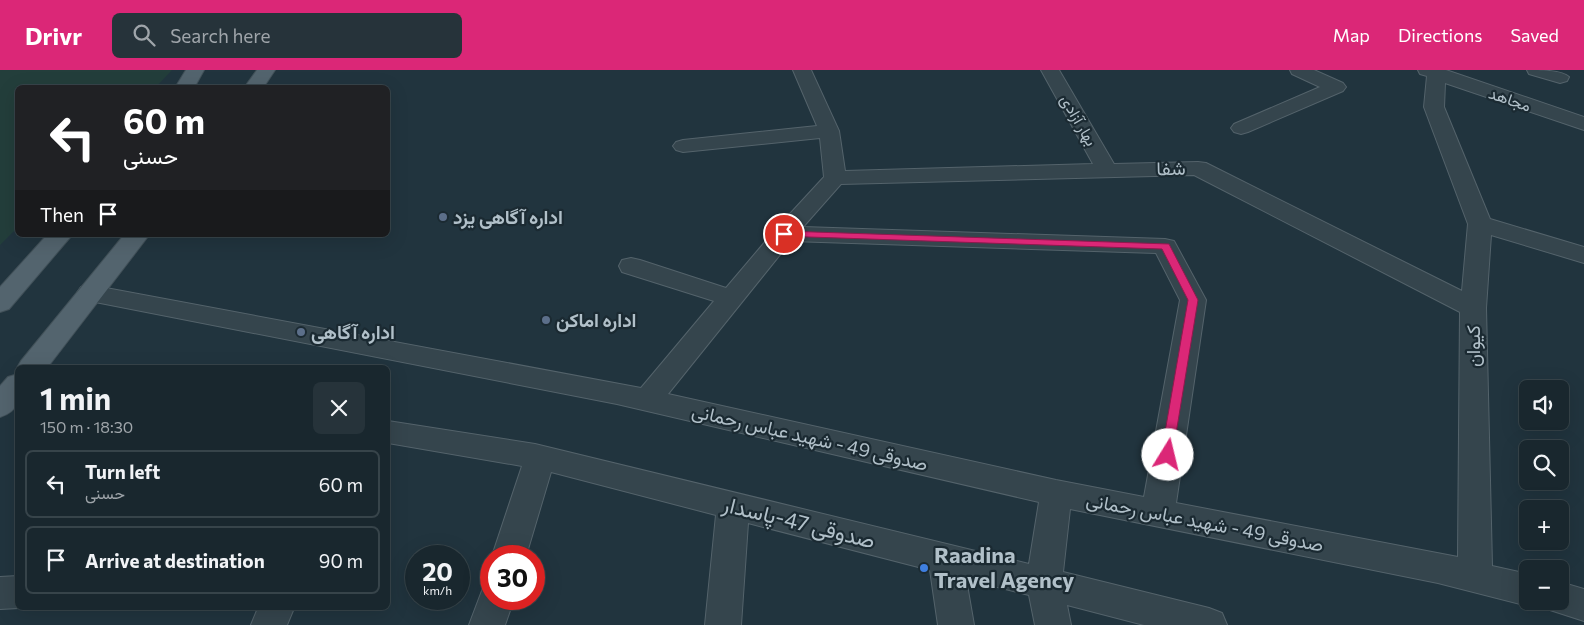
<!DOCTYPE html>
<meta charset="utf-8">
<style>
:root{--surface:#19272e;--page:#26333a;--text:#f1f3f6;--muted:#9fa5aa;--line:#37444a;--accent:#db2777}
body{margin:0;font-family:Commissioner,Vazirmatn,sans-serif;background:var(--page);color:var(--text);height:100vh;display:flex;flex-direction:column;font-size:19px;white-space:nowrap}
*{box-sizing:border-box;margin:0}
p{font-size:16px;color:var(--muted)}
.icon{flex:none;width:28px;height:28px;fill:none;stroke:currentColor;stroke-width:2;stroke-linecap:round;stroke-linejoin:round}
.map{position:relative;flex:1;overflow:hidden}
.side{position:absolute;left:15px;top:295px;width:375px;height:245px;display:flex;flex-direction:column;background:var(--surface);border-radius:8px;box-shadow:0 5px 20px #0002,0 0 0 1px var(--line)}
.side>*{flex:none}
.hud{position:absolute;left:15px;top:15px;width:375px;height:152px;border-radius:8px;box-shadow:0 5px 20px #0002,0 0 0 1px var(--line);background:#202124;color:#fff;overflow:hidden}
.fabs{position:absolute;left:1519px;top:310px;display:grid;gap:10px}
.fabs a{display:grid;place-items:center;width:50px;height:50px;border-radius:8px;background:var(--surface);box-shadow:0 5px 20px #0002,0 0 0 1px var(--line);font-size:25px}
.speed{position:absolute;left:405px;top:475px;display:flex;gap:10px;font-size:25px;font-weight:700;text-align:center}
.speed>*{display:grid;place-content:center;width:65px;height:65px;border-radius:50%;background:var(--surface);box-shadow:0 5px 20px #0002,0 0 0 1px var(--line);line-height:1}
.speed small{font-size:12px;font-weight:400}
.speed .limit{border:8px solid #d22;background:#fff;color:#111}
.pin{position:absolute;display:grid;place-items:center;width:42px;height:42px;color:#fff;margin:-21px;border:2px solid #fff;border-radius:50%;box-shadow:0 1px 5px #0007}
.me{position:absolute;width:55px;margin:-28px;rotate:9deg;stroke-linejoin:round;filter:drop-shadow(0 0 4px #0008)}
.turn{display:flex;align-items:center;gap:18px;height:105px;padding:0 25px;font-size:22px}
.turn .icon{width:65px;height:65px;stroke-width:2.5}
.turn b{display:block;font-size:35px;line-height:42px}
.then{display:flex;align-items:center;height:48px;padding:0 25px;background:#0003;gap:10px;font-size:19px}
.round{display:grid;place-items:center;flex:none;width:52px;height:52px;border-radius:8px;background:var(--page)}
.head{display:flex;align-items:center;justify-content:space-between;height:85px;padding:0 25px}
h1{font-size:30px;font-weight:700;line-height:38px}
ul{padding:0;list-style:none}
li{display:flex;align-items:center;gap:15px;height:68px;margin:0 10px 8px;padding:0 15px;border:2px solid var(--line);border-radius:8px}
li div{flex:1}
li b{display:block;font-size:19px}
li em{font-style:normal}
header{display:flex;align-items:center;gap:30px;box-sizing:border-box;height:70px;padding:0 25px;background:var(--accent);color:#fff}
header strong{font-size:24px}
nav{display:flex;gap:28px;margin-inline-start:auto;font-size:18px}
.search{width:350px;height:45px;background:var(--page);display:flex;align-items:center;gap:12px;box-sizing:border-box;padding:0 18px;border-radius:8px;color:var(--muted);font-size:19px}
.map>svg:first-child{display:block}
.green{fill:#233e3b}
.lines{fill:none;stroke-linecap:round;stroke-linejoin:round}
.minor-casing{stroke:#54636b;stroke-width:2}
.major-casing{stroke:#425159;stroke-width:2}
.minor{fill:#35454d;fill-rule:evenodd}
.major{fill:#53646e;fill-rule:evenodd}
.route{fill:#db2777;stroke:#8e194d}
.service-dot{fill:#5c6f8a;stroke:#1b2a32;stroke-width:2}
.shop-dot{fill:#3f7fe0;stroke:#1b2a32;stroke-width:2}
.labels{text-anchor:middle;stroke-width:4.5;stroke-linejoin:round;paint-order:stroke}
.far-street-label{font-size:16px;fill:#b1c0c9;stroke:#1b2a32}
.street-label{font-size:19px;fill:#b1c0c9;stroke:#1b2a32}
.poi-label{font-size:19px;font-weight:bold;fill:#b1c0c9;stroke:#1b2a32;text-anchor:start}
.near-street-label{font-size:22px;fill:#b1c0c9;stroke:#1b2a32}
.near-poi-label{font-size:22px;font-weight:bold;fill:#b1c0c9;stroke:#1b2a32;text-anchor:start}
</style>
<header>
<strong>Drivr</strong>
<div class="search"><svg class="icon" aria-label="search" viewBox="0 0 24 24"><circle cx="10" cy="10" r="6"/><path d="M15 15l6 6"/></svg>Search here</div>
<nav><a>Map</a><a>Directions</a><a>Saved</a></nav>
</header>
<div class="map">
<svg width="1584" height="555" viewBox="0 0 1584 555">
<rect width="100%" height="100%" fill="#21343e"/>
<path class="green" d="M 0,0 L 172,0 L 156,17 L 18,18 L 17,158 L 0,175 Z"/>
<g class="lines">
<defs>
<path id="minor" d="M 793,0 L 811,0 L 839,61 L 845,101 L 1093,94 L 1041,0 L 1059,0 L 1114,94 L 1198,92 L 1206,93 L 1462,221 L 1468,154 L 1424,37 L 1427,6 L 1420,4 L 1418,0 L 1446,0 L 1584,47 L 1584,60 L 1445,13 L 1444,37 L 1490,149 L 1584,177 L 1584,193 L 1491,165 L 1486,238 L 1492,496 L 1528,504 L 1528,531 L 1540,531 L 1528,536 L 1438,513 L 1070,439 L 1063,502 L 1209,538 L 1222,543 L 1227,555 L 1144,555 L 1067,535 L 1071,555 L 1035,555 L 1029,525 L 966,509 L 974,555 L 938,555 L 930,500 L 748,453 L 741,555 L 705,555 L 716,445 L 551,402 L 526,486 L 492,486 L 522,396 L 388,373 L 388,351 L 535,374 L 1029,494 L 1039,432 L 617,334 L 90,231 L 81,229 L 77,223 L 81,217 L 90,215 L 641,318 L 714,231 L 622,202 L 619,196 L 622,190 L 631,188 L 640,190 L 726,218 L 776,159 L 824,107 L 820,68 L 683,82 L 676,80 L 673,76 L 676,72 L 683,70 L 817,56 ZM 1194,105 L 1460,242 L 1458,487 L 1176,433 L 1206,230 L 1174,171 L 1165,169 L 803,157 L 841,114 ZM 791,171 L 1156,183 L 1180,230 L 1144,427 L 1056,410 L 668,324 Z
M 1290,0 L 1314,0 L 1343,13 L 1346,17 L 1343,21 L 1248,62 L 1241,64 L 1234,62 L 1231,58 L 1234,54 L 1320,17 L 1292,4 Z
M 1527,0 C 1539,0 1562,0 1569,7 L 1567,11 L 1560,13 L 1529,4 Z
M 18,506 L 18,538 L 19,538 L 0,539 L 0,507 Z
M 1560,512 L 1584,519 L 1584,551 L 1547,539 L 1544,531 L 1560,531 Z
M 491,515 L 491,529 L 514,529 L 505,555 L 469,555 L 483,518 Z
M 258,538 L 294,538 L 287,555 L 251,555 Z"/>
<path id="major" d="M 186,0 L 204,0 L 194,18 L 175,18 Z
M 257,0 L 275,0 L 263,18 L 244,18 Z
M 47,165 L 72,165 L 9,239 L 0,242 L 0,217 Z
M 124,165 L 149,165 L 47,298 L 18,298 L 18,299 L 17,298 L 21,291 Z
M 18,304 C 18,324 23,340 0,347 L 0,316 L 8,307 Z"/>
</defs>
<use href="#minor" class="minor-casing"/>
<use href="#major" class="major-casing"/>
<use href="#minor" class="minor"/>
<use href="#major" class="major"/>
</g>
<path class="route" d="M 784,161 L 1169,174 L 1198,230 L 1172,388 L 1163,388 L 1161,385 L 1188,230 L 1162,179 L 780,166 L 779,164 Z"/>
<g class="service-dot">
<circle cx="443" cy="147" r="5"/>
<circle cx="546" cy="250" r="5"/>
<circle cx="301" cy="262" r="5"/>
</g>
<circle class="shop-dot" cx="924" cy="498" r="5"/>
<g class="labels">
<g class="far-street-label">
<text transform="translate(1510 29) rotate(19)" y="6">مجاهد</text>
<text transform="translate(1079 50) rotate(60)" y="6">بهار آزادی</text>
</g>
<g class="street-label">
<text transform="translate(1171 98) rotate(-1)" y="7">شفا</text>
<text transform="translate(1473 276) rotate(-90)" y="7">کیوان</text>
<text transform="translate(810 367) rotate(13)" y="7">صدوقی 49 - شهید عباس رحمانی</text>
<text transform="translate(1205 452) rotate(11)" y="7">صدوقی 49 - شهید عباس رحمانی</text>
</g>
<g class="poi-label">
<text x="453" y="154">اداره آگاهی یزد</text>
<text x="556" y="257">اداره اماکن</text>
<text x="311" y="269">اداره آگاهی</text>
</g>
<g class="near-street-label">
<text transform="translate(799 452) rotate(14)" y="8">صدوقی 47-پاسدار</text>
</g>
<g class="near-poi-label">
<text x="934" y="493">Raadina<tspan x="934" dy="25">Travel Agency</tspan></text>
</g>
</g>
</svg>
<div class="fabs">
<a><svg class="icon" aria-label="sound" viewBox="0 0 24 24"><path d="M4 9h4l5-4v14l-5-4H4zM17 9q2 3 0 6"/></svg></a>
<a><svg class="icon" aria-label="search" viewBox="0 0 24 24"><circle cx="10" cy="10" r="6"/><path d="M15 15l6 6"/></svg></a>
<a>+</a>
<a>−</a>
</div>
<div class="speed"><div>20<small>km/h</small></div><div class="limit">30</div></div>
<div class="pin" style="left:784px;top:164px;background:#d93025"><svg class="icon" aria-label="arrive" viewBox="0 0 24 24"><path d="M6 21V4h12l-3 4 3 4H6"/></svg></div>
<svg class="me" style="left:1168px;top:385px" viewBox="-20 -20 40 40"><circle r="19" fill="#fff"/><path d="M0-13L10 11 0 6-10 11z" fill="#db2777"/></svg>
<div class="hud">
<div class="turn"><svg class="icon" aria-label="left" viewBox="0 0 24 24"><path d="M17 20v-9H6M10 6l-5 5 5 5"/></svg><div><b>60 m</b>حسنی</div></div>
<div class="then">Then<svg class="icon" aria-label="arrive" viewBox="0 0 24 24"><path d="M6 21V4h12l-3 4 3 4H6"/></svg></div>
</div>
<section class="side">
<div class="head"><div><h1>1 min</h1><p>150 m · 18:30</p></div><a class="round"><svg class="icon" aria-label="close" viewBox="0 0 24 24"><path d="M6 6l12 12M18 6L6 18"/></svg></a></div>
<ul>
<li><svg class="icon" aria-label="left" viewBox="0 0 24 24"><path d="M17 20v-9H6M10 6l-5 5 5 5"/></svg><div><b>Turn left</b><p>حسنی</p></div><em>60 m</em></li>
<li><svg class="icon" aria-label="arrive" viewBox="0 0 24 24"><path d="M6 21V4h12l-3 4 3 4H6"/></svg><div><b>Arrive at destination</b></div><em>90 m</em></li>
</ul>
</section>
</div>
